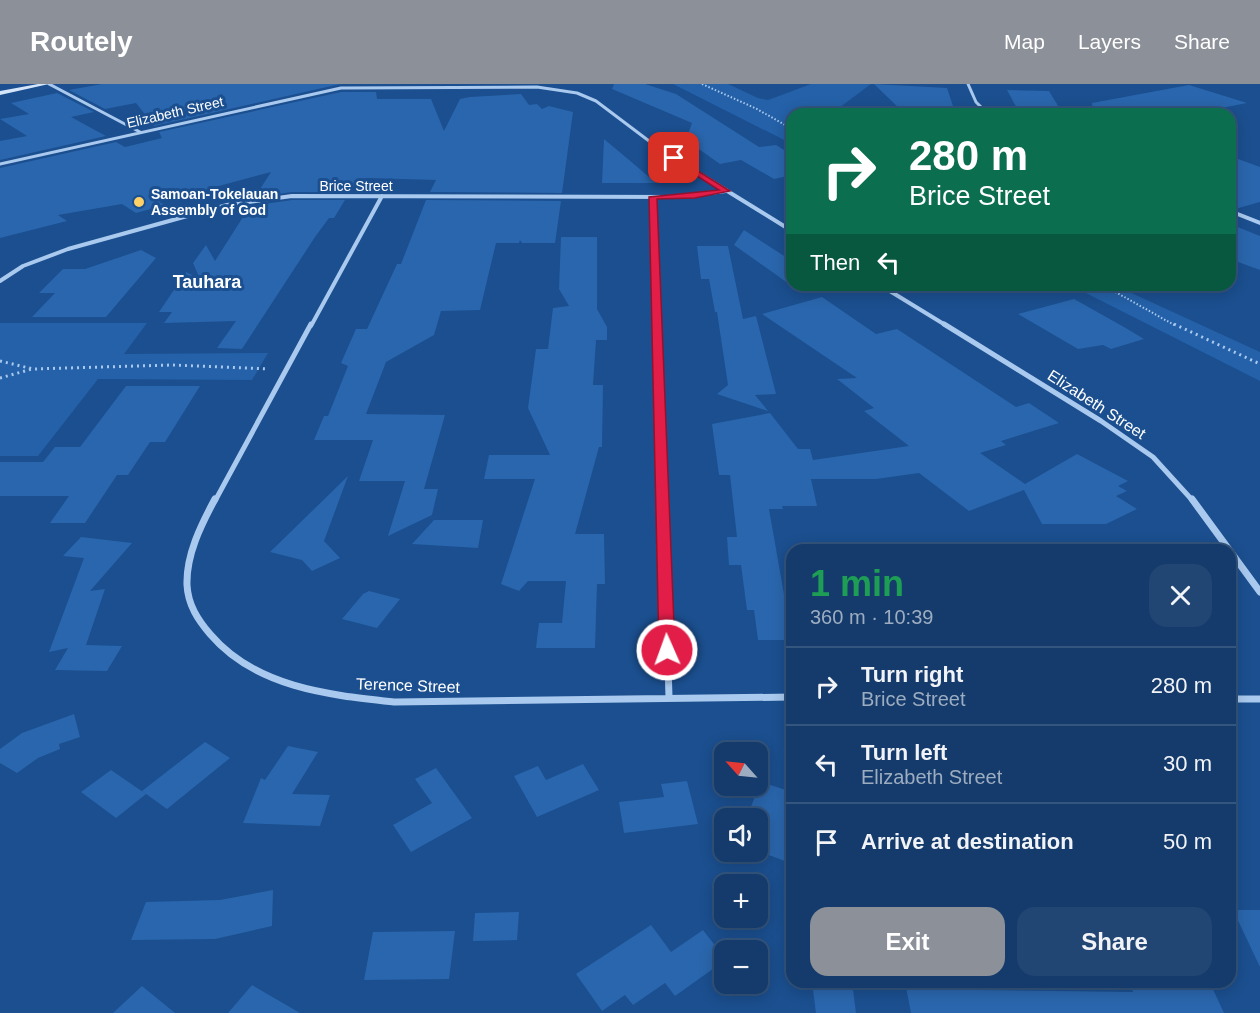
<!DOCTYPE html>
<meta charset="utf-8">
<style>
:root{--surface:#143b6b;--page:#214673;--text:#f1f3f6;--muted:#9dadc1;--line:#33557e;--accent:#8c9099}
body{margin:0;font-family:Helvetica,sans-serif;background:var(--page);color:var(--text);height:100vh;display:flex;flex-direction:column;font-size:22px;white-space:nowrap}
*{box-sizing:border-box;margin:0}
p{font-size:20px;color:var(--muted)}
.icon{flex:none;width:33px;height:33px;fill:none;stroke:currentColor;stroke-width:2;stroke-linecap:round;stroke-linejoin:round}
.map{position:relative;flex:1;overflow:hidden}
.side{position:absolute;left:786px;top:460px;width:450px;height:444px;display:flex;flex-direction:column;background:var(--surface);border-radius:18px;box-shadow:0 3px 15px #0003,0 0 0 2px var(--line)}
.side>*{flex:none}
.banner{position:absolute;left:786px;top:24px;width:450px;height:183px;border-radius:18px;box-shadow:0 3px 15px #0003,0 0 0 2px var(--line);background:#0b6e4f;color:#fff;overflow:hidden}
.needle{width:39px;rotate:297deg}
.buttons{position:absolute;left:714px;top:658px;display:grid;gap:12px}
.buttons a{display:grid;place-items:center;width:54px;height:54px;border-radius:12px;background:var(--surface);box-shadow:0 3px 15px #0003,0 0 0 2px var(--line);font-size:30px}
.pin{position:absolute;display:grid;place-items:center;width:51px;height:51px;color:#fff;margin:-26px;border-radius:12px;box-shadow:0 3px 9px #0006}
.me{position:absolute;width:66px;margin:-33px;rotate:358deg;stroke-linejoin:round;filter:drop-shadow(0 0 4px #0008)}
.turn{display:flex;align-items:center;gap:21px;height:126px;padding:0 24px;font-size:27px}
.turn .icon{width:78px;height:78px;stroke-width:2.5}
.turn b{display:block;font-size:42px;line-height:51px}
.then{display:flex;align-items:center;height:57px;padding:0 24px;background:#0003;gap:12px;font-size:22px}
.round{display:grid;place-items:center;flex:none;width:63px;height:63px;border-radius:18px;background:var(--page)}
.head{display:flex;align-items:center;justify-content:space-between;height:102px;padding:0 24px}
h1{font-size:36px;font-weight:800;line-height:45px;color:#1e9e55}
.primary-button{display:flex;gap:12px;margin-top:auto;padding:12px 24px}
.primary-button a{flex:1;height:69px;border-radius:18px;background:var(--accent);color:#fff;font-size:24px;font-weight:800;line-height:69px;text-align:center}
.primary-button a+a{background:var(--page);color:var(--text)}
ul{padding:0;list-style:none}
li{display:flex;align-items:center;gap:18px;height:78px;padding:0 24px;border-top:2px solid var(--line)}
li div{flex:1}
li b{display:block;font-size:22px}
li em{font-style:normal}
header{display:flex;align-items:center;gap:36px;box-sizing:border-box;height:84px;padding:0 30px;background:var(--accent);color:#fff}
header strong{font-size:28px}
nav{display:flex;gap:33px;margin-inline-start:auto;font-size:21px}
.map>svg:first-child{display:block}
.green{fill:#2461a8}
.building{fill:#2a66ad}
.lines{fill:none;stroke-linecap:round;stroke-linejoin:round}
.path-far1{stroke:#a9c9ee;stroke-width:2;stroke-dasharray:1.5 2;stroke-linecap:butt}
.path{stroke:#a9c9ee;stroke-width:3;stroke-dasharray:2 4;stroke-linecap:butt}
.minor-far3{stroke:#a9c9ee;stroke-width:3}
.minor-far2{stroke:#a9c9ee;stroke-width:4}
.minor-far1{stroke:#a9c9ee;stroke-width:5}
.minor{stroke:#a9c9ee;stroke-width:7}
.secondary{fill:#d6e6fa;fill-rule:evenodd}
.route{fill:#e11d48;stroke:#92132f;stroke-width:1.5}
.poi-dot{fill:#ffd166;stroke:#1b4f8f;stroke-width:2}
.labels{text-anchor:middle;stroke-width:6;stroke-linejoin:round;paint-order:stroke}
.far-street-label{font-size:14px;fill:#fff;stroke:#1b4f8f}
.far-poi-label{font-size:14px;font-weight:bold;fill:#fff;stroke:#1b4f8f;text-anchor:start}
.street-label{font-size:16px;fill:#fff;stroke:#1b4f8f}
.far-district-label{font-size:18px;font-weight:bold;fill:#fff;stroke:#1b4f8f}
</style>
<header>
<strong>Routely</strong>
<nav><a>Map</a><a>Layers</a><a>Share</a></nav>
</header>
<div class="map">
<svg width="1260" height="929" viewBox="0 0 1260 929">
<rect width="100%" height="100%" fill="#1b4f8f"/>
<path class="green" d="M 673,0 L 728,0 L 758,14 L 768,16 L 811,0 L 871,0 L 831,30 L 792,30 L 792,60 Z
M 1070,201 L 1114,201 L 1260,268 L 1260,297 Z
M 0,239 L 147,239 L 124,270 L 268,269 L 252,296 L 98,295 L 38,372 L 0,372 Z"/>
<path class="building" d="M 102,0 L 375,0 L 340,0 L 154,42 L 136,19 L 105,25 L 69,6 Z
M 614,0 L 645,0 L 676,10 L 759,63 L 776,61 L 792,71 L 792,91 L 774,95 L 741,76 L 720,80 L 686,56 L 692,39 L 612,5 Z
M 874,0 L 947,4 L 955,28 L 904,29 Z
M 1189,1 L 1247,19 L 1191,30 L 1093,30 L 1092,19 Z
M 1007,6 L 1049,7 L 1063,30 L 1020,30 Z
M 341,8 L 376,8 L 377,15 L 431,15 L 444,47 L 460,15 L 470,13 L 521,10 L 529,21 L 537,20 L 542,25 L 549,22 L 573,28 L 562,109 L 430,108 L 436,96 L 368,94 L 358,95 L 350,108 L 292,108 L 255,113 L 271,88 L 159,118 L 165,121 L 136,129 L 122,120 L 58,131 L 67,137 L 0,154 L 0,84 L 116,58 L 125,63 L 162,54 L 159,48 Z
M 57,9 L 94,28 L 71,33 L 106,52 L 0,76 L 0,57 L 27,52 L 0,35 L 29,30 L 11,19 Z
M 604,55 L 628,75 L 656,99 L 602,99 Z
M 1230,72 L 1260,83 L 1260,118 L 1235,125 L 1230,123 Z
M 292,116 L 345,116 L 334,134 L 329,134 L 315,153 L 242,265 L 217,264 L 236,237 L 164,239 L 172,228 L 159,228 L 186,188 L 200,195 L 193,179 L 206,161 L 215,177 L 250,122 Z
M 426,116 L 561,117 L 555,159 L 522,159 L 520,156 L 519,159 L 496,159 L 480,226 L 441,227 L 434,251 L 386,278 L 366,330 L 445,331 L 424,405 L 438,405 L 432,431 L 388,452 L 405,397 L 359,397 L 373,356 L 314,356 L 324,332 L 328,332 L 348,282 L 341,279 L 356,245 L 367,245 L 397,180 L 401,180 Z
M 1230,140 L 1260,152 L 1260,186 L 1230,175 Z
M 744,146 L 792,177 L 792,202 L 734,161 Z
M 561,153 L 597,153 L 597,225 L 607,243 L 607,256 L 596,256 L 593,301 L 603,301 L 602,363 L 599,363 L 575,450 L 604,450 L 605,500 L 597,500 L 595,564 L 536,564 L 539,539 L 562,539 L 566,497 L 528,497 L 519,507 L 501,500 L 535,395 L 484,395 L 489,371 L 550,371 L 528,324 L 536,265 L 548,265 L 553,224 L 569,222 L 559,205 Z
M 697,162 L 728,162 L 743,235 L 756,232 L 776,310 L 755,311 L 768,327 L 717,310 L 728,301 L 717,228 L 715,228 L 709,195 L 701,195 Z
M 141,166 L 156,174 L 106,233 L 32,233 L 55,209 L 39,209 L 63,185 L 85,185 Z
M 822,213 L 876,250 L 897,245 L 1016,323 L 1029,319 L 1059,339 L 1001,357 L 1006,361 L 980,369 L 1025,400 L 1077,370 L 1128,397 L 1118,402 L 1127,407 L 1116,412 L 1137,425 L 1106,440 L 1042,440 L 1024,406 L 969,427 L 919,389 L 876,395 L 811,395 L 817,422 L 782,422 L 783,425 L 769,425 L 792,556 L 758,556 L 754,526 L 747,526 L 741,481 L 729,481 L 727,453 L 737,453 L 730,391 L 719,391 L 712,340 L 770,329 L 798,365 L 810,365 L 813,376 L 909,362 L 864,327 L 874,324 L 837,295 L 857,294 L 762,230 Z
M 1074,215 L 1124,243 L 1144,255 L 1111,265 L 1103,261 L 1078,265 L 1018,230 Z
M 126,302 L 200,302 L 165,358 L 150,358 L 128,391 L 117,391 L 85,439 L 50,439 L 69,412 L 0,412 L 0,378 L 43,378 L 55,363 L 80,363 Z
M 348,392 L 324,457 L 340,474 L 312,487 L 302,476 L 270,468 Z
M 434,436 L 483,436 L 478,464 L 412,460 Z
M 81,453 L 132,459 L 90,507 L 105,505 L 86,561 L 122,562 L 107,587 L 55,586 L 68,564 L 49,568 L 84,474 L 63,472 Z
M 369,507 L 400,515 L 377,544 L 342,535 L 363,510 Z
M 74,630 L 80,653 L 59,660 L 60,665 L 38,674 L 17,689 L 0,679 L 0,665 L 22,649 Z
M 205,658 L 230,674 L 167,725 L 142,707 Z
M 288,662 L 318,668 L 292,710 L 330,711 L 320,742 L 243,739 L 261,694 L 265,696 Z
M 583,680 L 599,706 L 537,733 L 514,692 L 538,682 L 546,696 Z
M 436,684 L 472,734 L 411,768 L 393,741 L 432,719 L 415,695 Z
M 111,686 L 146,710 L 116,734 L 81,708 Z
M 687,697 L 698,740 L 624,749 L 619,718 L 664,713 L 661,700 Z
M 761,698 L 792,708 L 792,755 L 785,777 L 758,767 L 758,728 L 750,725 Z
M 273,806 L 272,842 L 215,855 L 131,856 L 146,818 L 220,816 Z
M 1233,826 L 1260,826 L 1260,883 Z
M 519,828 L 517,856 L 473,857 L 475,829 Z
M 651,841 L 671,868 L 703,846 L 724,873 L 724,877 L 675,912 L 665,899 L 633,921 L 625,911 L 602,927 L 576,890 Z
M 455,847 L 449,895 L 364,896 L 373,848 Z
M 812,898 L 852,898 L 856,929 L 816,929 Z
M 905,898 L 976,898 L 978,906 L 1133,908 L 1131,900 L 1211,901 L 1224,929 L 911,929 Z
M 252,901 L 300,929 L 228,929 Z
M 142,902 L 175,929 L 113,929 Z"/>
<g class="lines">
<path class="path-far1" d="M 702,0 L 757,25 L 792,45
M 1103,201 L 1176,242"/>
<path class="path" d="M 1174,240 L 1260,280
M 0,277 L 33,285 L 172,281 L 268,285
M 0,294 L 32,285"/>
<path class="minor-far3" d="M 49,0 L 140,48
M 968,0 L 976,18 L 988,30
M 0,80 L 341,4 L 537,3 L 577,9 L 596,17 L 657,63 L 727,106"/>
<path class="minor-far2" d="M 724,105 L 792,147
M 653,113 L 657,242
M 1230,127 L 1260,139
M 0,197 L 23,182 L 68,165 L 227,121 L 292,112 L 673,113 L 726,107
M 880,201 L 947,242
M 311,242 L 382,112"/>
<path class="minor-far1" d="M 657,240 L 663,417
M 944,240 L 1101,337 L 1153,373 L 1193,417
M 215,417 L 311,240"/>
<path class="minor" d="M 215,415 C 201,441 186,471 187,501 C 188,521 198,536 210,550 C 256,604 329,611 395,618 L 792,613
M 663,415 L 669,613
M 1192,415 L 1260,508
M 1230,615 L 1260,615"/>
<path class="secondary" d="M 38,0 L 49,0 L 0,11 L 0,7 Z"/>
</g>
<path class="route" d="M 674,72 L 730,107 L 695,114 L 657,115 L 675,566 L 667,571 L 659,566 L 649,113 L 719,106 L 672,76 Z"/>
<circle class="poi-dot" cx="139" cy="118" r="6"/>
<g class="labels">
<g class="far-street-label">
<text transform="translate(175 28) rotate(-13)" y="5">Elizabeth Street</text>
<text x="356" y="107">Brice Street</text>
</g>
<g class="far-poi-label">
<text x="151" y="115">Samoan-Tokelauan<tspan x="151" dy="16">Assembly of God</tspan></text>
</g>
<g class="street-label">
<text transform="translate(1097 320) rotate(33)" y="6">Elizabeth Street</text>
<text transform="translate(408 601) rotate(2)" y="6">Terence Street</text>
</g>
<g class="far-district-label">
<text x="207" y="204">Tauhara</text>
</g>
</g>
</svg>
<div class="buttons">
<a><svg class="needle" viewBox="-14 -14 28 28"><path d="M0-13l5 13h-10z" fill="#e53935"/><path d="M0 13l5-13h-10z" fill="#9dadc1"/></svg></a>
<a><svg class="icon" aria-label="sound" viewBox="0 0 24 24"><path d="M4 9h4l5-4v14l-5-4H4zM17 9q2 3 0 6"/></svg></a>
<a>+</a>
<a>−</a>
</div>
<div class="pin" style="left:674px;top:74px;background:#d93025"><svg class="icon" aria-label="arrive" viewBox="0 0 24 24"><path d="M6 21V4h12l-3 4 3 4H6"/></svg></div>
<svg class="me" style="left:667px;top:566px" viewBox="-20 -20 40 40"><circle r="17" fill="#e11d48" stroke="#fff" stroke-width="3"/><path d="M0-11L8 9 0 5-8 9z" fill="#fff"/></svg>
<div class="banner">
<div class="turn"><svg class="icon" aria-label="right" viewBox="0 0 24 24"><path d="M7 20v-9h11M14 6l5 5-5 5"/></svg><div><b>280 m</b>Brice Street</div></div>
<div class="then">Then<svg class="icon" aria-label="left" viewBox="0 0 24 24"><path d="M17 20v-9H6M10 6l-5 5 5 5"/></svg></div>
</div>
<section class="side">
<div class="head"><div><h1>1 min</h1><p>360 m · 10:39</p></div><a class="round"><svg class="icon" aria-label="close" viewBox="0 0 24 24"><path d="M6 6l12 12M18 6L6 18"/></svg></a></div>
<ul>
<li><svg class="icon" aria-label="right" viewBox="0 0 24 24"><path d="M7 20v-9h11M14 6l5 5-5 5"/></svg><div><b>Turn right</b><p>Brice Street</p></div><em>280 m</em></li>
<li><svg class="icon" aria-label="left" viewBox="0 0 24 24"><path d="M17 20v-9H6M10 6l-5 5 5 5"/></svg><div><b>Turn left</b><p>Elizabeth Street</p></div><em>30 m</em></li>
<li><svg class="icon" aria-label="arrive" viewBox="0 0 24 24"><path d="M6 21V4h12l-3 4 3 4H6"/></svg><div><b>Arrive at destination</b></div><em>50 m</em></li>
</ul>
<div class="primary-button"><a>Exit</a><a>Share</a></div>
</section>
</div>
